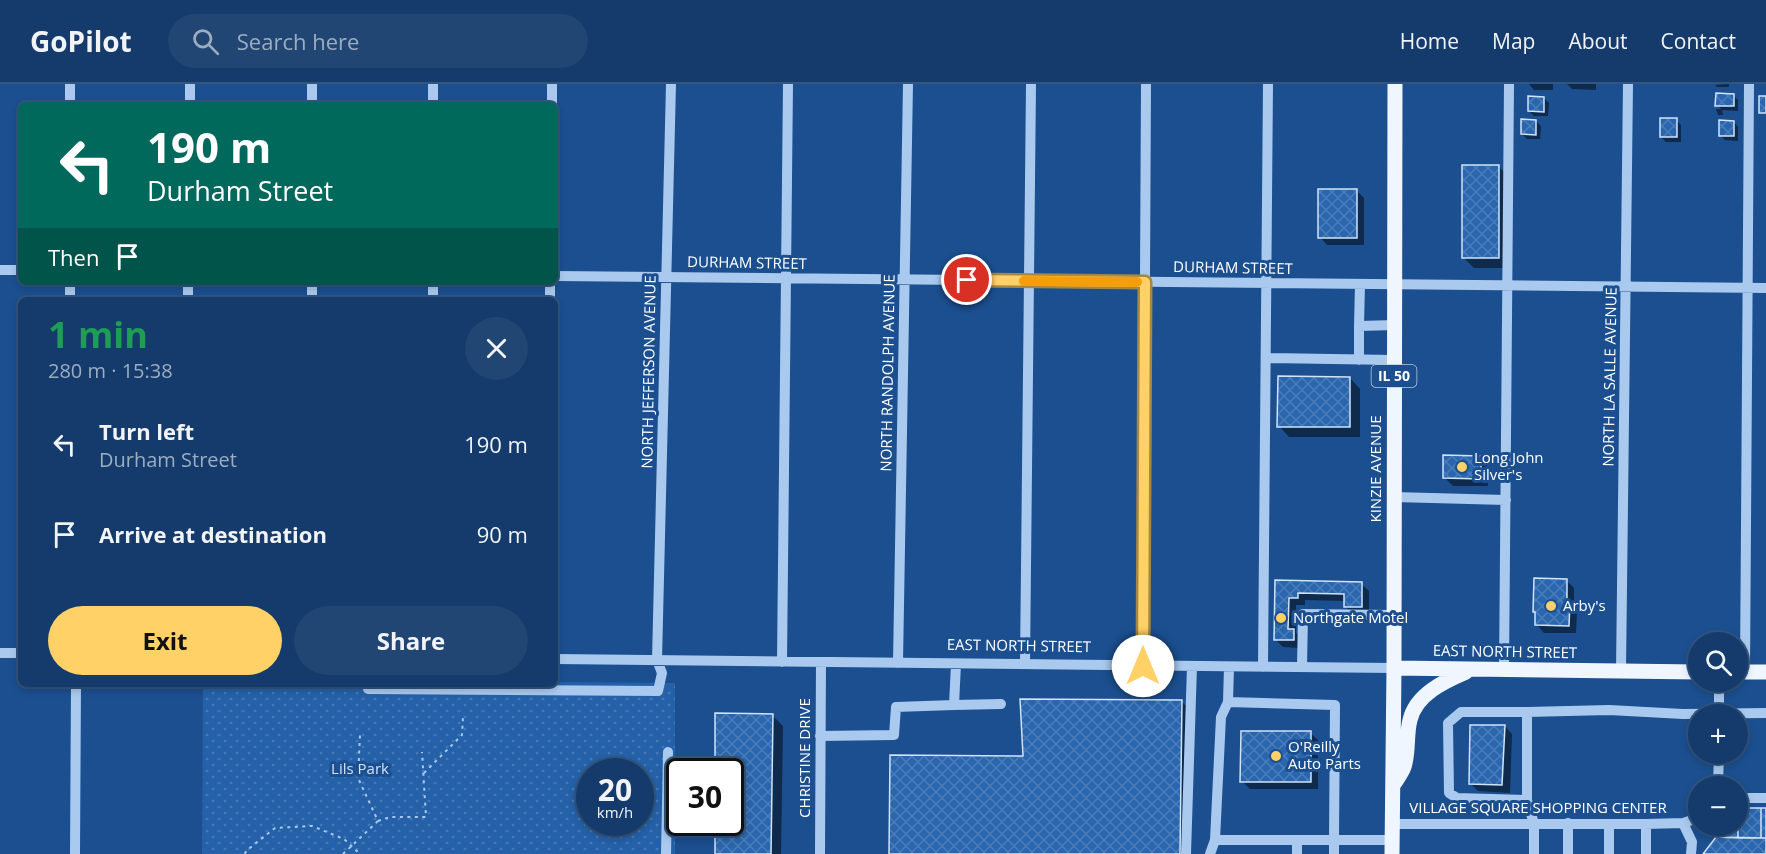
<!DOCTYPE html>
<meta charset="utf-8">
<style>
:root{--surface:#143b6b;--page:#214673;--text:#f1f3f6;--muted:#9dadc1;--line:#33557e;--accent:#ffd166}
body{margin:0;font-family:"Open Sans",sans-serif;background:var(--page);color:var(--text);height:100vh;display:flex;flex-direction:column;font-size:22px;white-space:nowrap}
*{box-sizing:border-box;margin:0}
p{font-size:20px;color:var(--muted)}
.icon{flex:none;width:33px;height:33px;fill:none;stroke:currentColor;stroke-width:2;stroke-linecap:round;stroke-linejoin:round}
.map{position:relative;flex:1;overflow:hidden}
.panel{position:absolute;left:18px;top:213px;width:540px;height:390px;display:flex;flex-direction:column;background:var(--surface);border-radius:9px;box-shadow:0 3px 9px #0003,0 0 0 2px var(--line)}
.panel>*{flex:none}
.banner{position:absolute;left:18px;top:18px;width:540px;height:183px;border-radius:9px;box-shadow:0 3px 9px #0003,0 0 0 2px var(--line);background:#00695c;color:#fff;overflow:hidden}
.buttons{position:absolute;left:1688px;top:548px;display:grid;gap:12px}
.buttons a{display:grid;place-items:center;width:60px;height:60px;border-radius:50%;background:var(--surface);box-shadow:0 3px 9px #0003,0 0 0 2px var(--line);font-size:30px}
.speed{position:absolute;left:576px;top:674px;display:flex;gap:12px;font-size:30px;font-weight:700;text-align:center}
.speed>*{display:grid;place-content:center;width:78px;height:78px;border-radius:50%;background:var(--surface);box-shadow:0 3px 9px #0003,0 0 0 2px var(--line);line-height:1}
.speed small{font-size:15px;font-weight:400}
.speed .limit{border:3px solid #111;border-radius:9px;background:#fff;color:#111}
.pin{position:absolute;display:grid;place-items:center;width:51px;height:51px;color:#fff;margin:-26px;border:3px solid #fff;border-radius:50%;box-shadow:0 2px 6px #0007}
.me{position:absolute;width:66px;margin:-33px;rotate:0deg;stroke-linejoin:round;filter:drop-shadow(0 0 4px #0008)}
.turn{display:flex;align-items:center;gap:21px;height:126px;padding:0 30px;font-size:27px}
.turn .icon{width:78px;height:78px;stroke-width:2.5}
.turn b{display:block;font-size:42px;line-height:51px}
.then{display:flex;align-items:center;height:57px;padding:0 30px;background:#0003;gap:12px;font-size:22px}
.round{display:grid;place-items:center;flex:none;width:63px;height:63px;border-radius:32px;background:var(--page)}
.summary{display:flex;align-items:center;justify-content:space-between;height:102px;padding:0 30px}
h1{font-size:36px;font-weight:700;line-height:45px;color:#1e9e55}
.primary-button{display:flex;gap:12px;margin-top:auto;padding:12px 30px}
.primary-button a{flex:1;height:69px;border-radius:36px;background:var(--accent);color:#111;font-size:24px;font-weight:700;line-height:69px;text-align:center}
.primary-button a+a{background:var(--page);color:var(--text)}
ul{padding:0;list-style:none}
li{display:flex;align-items:center;gap:18px;height:90px;padding:0 30px}
li div{flex:1}
li b{display:block;font-size:22px}
li em{font-style:normal}
header{display:flex;align-items:center;gap:36px;box-sizing:border-box;height:84px;padding:0 30px;background:var(--surface);border-bottom:2px solid var(--line)}
header strong{font-size:28px}
nav{display:flex;gap:33px;margin-inline-start:auto;font-size:21px}
.search{width:420px;height:54px;background:var(--page);display:flex;align-items:center;gap:15px;box-sizing:border-box;padding:0 21px;border-radius:33px;color:var(--muted);font-size:22px}
.map>svg:first-child{display:block}
.park{fill:url(#park-dots);fill-rule:evenodd}
.shadow{fill:#0007}
.building{fill:url(#building-cross-hatch);stroke:#cfe3fa;stroke-width:1.5}
.lines{fill:none;stroke-linecap:round;stroke-linejoin:round}
.path{stroke:#a9c9ee;stroke-width:2;stroke-dasharray:3 4.5;stroke-linecap:butt}
.minor{stroke:#a9c9ee;stroke-width:10}
.major{stroke:#f0f6ff;stroke-width:15}
.route-casing{stroke:#a68842;stroke-width:15}
.route{stroke:#ffd166;stroke-width:10}
.slow{stroke:#f59e0b;stroke-width:10}
.poi-dot{fill:#ffd166;stroke:#1b4f8f;stroke-width:2}
.labels{text-anchor:middle;stroke-width:6;stroke-linejoin:round;paint-order:stroke}
.shield{fill:#1b4f8f;stroke:#bbcadd;stroke-width:1.5}
.shield-label{font-size:14px;font-weight:bold;fill:#fff}
.street-label{font-size:15px;fill:#fff;stroke:#1b4f8f}
.poi-label{font-size:15px;fill:#fff;stroke:#1b4f8f;text-anchor:start}
.park-label{font-size:15px;fill:#cfe3fa;stroke:#1b4f8f}
</style>
<header>
<strong>GoPilot</strong>
<div class="search"><svg class="icon" aria-label="search" viewBox="0 0 24 24"><circle cx="10" cy="10" r="6"/><path d="M15 15l6 6"/></svg>Search here</div>
<nav><a>Home</a><a>Map</a><a>About</a><a>Contact</a></nav>
</header>
<div class="map">
<svg width="1766" height="770" viewBox="0 0 1766 770">
<defs>
<pattern id="park-dots" width="8" height="8" patternUnits="userSpaceOnUse" patternTransform="scale(1.5)"><rect width="8" height="8" fill="#2461a8"/><path d="M2 2h.1M6 6h.1" fill="none" stroke="#4579b5" stroke-width="1.8" stroke-linecap="round"/></pattern>
<pattern id="building-cross-hatch" width="8" height="8" patternUnits="userSpaceOnUse" patternTransform="scale(1.5)"><rect width="8" height="8" fill="#2a66ad"/><path d="M0 0l8 8M0 8l8-8" fill="none" stroke="#4a7db9"/></pattern>
</defs>
<rect width="100%" height="100%" fill="#1b4f8f"/>
<path class="park" d="M 555,598 L 675,599 L 675,770 L 202,770 L 203,600 L 555,600 ZM 590,687 L 640,687 L 640,738 L 590,738 Z"/>
<path class="shadow" d="M 1529,0 L 1553,0 L 1553,6 L 1534,6 Z
M 1567,0 L 1596,0 L 1596,6 L 1572,5 Z
M 1729,0 L 1729,3 L 1717,3 L 1715,1 Z
M 1733,11 L 1738,16 L 1738,27 L 1722,26 L 1723,31 L 1718,31 L 1716,25 L 1721,25 L 1717,21 Z
M 1544,14 L 1549,19 L 1548,32 L 1534,32 L 1529,27 Z
M 1676,36 L 1681,41 L 1681,58 L 1666,58 L 1661,53 Z
M 1536,37 L 1541,42 L 1540,55 L 1527,55 L 1522,50 Z
M 1734,38 L 1738,43 L 1738,57 L 1725,56 L 1720,51 Z
M 1498,82 L 1509,93 L 1509,184 L 1474,184 L 1464,174 Z
M 1357,107 L 1364,114 L 1364,161 L 1327,161 L 1320,153 Z
M 1350,294 L 1360,305 L 1360,353 L 1289,353 L 1279,342 Z
M 1480,373 L 1488,381 L 1488,402 L 1453,402 L 1445,394 Z
M 1566,496 L 1574,504 L 1574,523 L 1577,526 L 1576,549 L 1544,549 L 1537,541 L 1537,529 Z
M 1276,498 L 1361,500 L 1369,507 L 1369,530 L 1353,530 L 1345,522 L 1346,517 L 1305,516 L 1305,521 L 1296,521 L 1296,549 L 1301,554 L 1301,564 L 1283,563 L 1275,555 Z
M 1181,617 L 1192,628 L 1190,770 L 890,770 L 1024,673 Z
M 772,631 L 783,642 L 781,770 L 717,770 L 717,738 L 730,738 L 730,687 L 717,687 Z
M 1505,642 L 1512,650 L 1510,709 L 1478,707 L 1470,699 Z
M 1310,649 L 1318,656 L 1318,705 L 1250,705 L 1242,697 Z"/>
<path class="building" d="M 1716,9 L 1734,10 L 1734,22 L 1715,22 Z
M 1528,12 L 1544,13 L 1544,28 L 1528,27 Z
M 1759,12 L 1766,12 L 1766,29 L 1759,29 Z
M 1660,34 L 1677,34 L 1677,53 L 1660,53 Z
M 1521,35 L 1536,36 L 1536,51 L 1521,50 Z
M 1719,36 L 1734,37 L 1734,52 L 1719,52 Z
M 1462,81 L 1499,81 L 1499,174 L 1462,174 Z
M 1318,105 L 1357,105 L 1357,154 L 1318,154 Z
M 1278,292 L 1350,293 L 1350,343 L 1277,343 Z
M 1443,371 L 1481,372 L 1481,395 L 1443,394 Z
M 1534,494 L 1567,495 L 1567,515 L 1570,517 L 1569,542 L 1535,541 L 1535,528 L 1533,528 Z
M 1275,496 L 1362,498 L 1362,523 L 1344,523 L 1344,510 L 1298,509 L 1298,514 L 1289,514 L 1288,545 L 1294,545 L 1294,556 L 1274,556 Z
M 1020,615 L 1182,616 L 1180,770 L 889,770 L 890,671 L 1023,672 Z
M 715,629 L 773,630 L 771,770 L 715,770 L 715,738 L 730,738 L 730,687 L 715,687 Z
M 1470,641 L 1505,641 L 1502,701 L 1469,700 Z
M 1241,647 L 1311,647 L 1311,698 L 1240,698 Z
M 1737,724 L 1738,754 L 1716,753 L 1716,741 L 1737,741 Z
M 1738,724 L 1761,724 L 1761,754 L 1738,754 Z
M 1761,724 L 1766,724 L 1766,754 L 1761,754 Z
M 1716,753 L 1766,754 L 1766,770 L 1703,770 Z"/>
<g class="lines">
<path class="path" d="M 424,689 L 462,651 L 463,633
M 378,737 L 390,733 L 426,733 L 422,668
M 245,770 L 246,767 L 275,744 L 312,742 L 344,755 L 360,770
M 343,770 L 378,737 L 358,694 L 360,651"/>
<path class="minor" d="M 70,0 L 70,21
M 190,21 L 190,0
M 312,21 L 312,0
M 433,21 L 433,0
M 552,21 L 552,0
M 0,186 L 21,186
M 555,192 L 1766,204
M 70,198 L 70,216
M 188,216 L 188,198
M 312,216 L 312,198
M 433,216 L 433,198
M 550,216 L 550,198
M 1359,242 L 1360,200
M 1266,274 L 1394,276
M 1359,276 L 1359,242 L 1395,241
M 1394,413 L 1506,416
M 0,569 L 21,569
M 555,575 L 1394,584
M 782,578 L 788,0
M 898,579 L 908,0
M 1025,580 L 1031,0
M 1143,582 L 1146,0
M 1263,583 L 1268,0
M 1302,583 L 1303,530 L 1394,531
M 1504,586 L 1509,0
M 1621,587 L 1628,0
M 1745,588 L 1749,0
M 1719,597 L 1719,630
M 368,600 L 368,605 L 658,607 L 662,589 L 657,576 L 671,0
M 954,621 L 1001,620
M 1527,628 L 1609,626 L 1683,630 L 1766,629
M 820,652 L 894,651 L 896,623 L 954,621 L 956,580
M 1718,702 L 1719,669
M 1737,714 L 1766,714
M 1527,716 L 1457,714 L 1449,709 L 1448,639 L 1461,628 L 1527,628 L 1527,716 L 1534,740 L 1534,770
M 1393,740 L 1646,740 L 1683,739
M 1646,740 L 1646,770
M 1215,756 L 1334,756 L 1335,621 L 1228,618 L 1229,583
M 75,770 L 76,600
M 666,770 L 668,668
M 820,770 L 821,578
M 1186,770 L 1192,582
M 1210,770 L 1215,756 L 1221,633 L 1228,618
M 1297,770 L 1297,756
M 1334,770 L 1334,756 L 1392,756
M 1568,770 L 1568,739
M 1609,770 L 1609,740
M 1691,770 L 1692,758 L 1683,739 L 1698,734"/>
<path class="major" d="M 1394,584 L 1698,588
M 1737,588 L 1766,588
M 1394,700 C 1397,695 1402,689 1404,683 C 1409,668 1406,651 1410,636 C 1416,610 1445,597 1466,588
M 1392,770 L 1394,584 L 1395,0"/>
</g>
<g class="lines">
<defs>
<path id="route" d="M 967,196 L 1145,198 L 1143,582"/>
</defs>
<use href="#route" class="route-casing"/>
<use href="#route" class="route"/>
<path class="slow" d="M 1024,197 L 1137,198"/>
</g>
<g class="poi-dot">
<circle cx="1462" cy="383" r="6"/>
<circle cx="1551" cy="522" r="6"/>
<circle cx="1281" cy="534" r="6"/>
<circle cx="1276" cy="672" r="6"/>
</g>
<g class="labels">
<rect class="shield" x="1371.5" y="281" width="45" height="22" rx="4.5"/>
<g class="shield-label">
<text x="1394" y="297">IL 50</text>
</g>
<g class="street-label">
<text transform="translate(747 179) rotate(1)" y="5">DURHAM STREET</text>
<text transform="translate(1233 184) rotate(1)" y="5">DURHAM STREET</text>
<text transform="translate(649 288) rotate(-89)" y="5">NORTH JEFFERSON AVENUE</text>
<text transform="translate(888 289) rotate(-89)" y="5">NORTH RANDOLPH AVENUE</text>
<text transform="translate(1610 293) rotate(-89)" y="5">NORTH LA SALLE AVENUE</text>
<text transform="translate(1376 385) rotate(-90)" y="5">KINZIE AVENUE</text>
<text transform="translate(1019 562) rotate(1)" y="5">EAST NORTH STREET</text>
<text transform="translate(1505 568) rotate(1)" y="5">EAST NORTH STREET</text>
<text transform="translate(805 674) rotate(-90)" y="5">CHRISTINE DRIVE</text>
<text x="1538" y="729">VILLAGE SQUARE SHOPPING CENTER</text>
</g>
<g class="poi-label">
<text x="1474" y="379">Long John<tspan x="1474" dy="17">Silver's</tspan></text>
<text x="1563" y="527">Arby's</text>
<text x="1293" y="539">Northgate Motel</text>
<text x="1288" y="668">O'Reilly<tspan x="1288" dy="17">Auto Parts</tspan></text>
</g>
<g class="park-label">
<text x="360" y="690">Lils Park</text>
</g>
</g>
</svg>
<div class="buttons">
<a><svg class="icon" aria-label="search" viewBox="0 0 24 24"><circle cx="10" cy="10" r="6"/><path d="M15 15l6 6"/></svg></a>
<a>+</a>
<a>−</a>
</div>
<div class="speed"><div>20<small>km/h</small></div><div class="limit">30</div></div>
<div class="pin" style="left:967px;top:196px;background:#d93025"><svg class="icon" aria-label="arrive" viewBox="0 0 24 24"><path d="M6 21V4h12l-3 4 3 4H6"/></svg></div>
<svg class="me" style="left:1143px;top:582px" viewBox="-20 -20 40 40"><circle r="19" fill="#fff"/><path d="M0-13L10 11 0 6-10 11z" fill="#ffd166"/></svg>
<div class="banner">
<div class="turn"><svg class="icon" aria-label="left" viewBox="0 0 24 24"><path d="M17 20v-9H6M10 6l-5 5 5 5"/></svg><div><b>190 m</b>Durham Street</div></div>
<div class="then">Then<svg class="icon" aria-label="arrive" viewBox="0 0 24 24"><path d="M6 21V4h12l-3 4 3 4H6"/></svg></div>
</div>
<section class="panel">
<div class="summary"><div><h1>1 min</h1><p>280 m · 15:38</p></div><a class="round"><svg class="icon" aria-label="close" viewBox="0 0 24 24"><path d="M6 6l12 12M18 6L6 18"/></svg></a></div>
<ul>
<li><svg class="icon" aria-label="left" viewBox="0 0 24 24"><path d="M17 20v-9H6M10 6l-5 5 5 5"/></svg><div><b>Turn left</b><p>Durham Street</p></div><em>190 m</em></li>
<li><svg class="icon" aria-label="arrive" viewBox="0 0 24 24"><path d="M6 21V4h12l-3 4 3 4H6"/></svg><div><b>Arrive at destination</b></div><em>90 m</em></li>
</ul>
<div class="primary-button"><a>Exit</a><a>Share</a></div>
</section>
</div>
